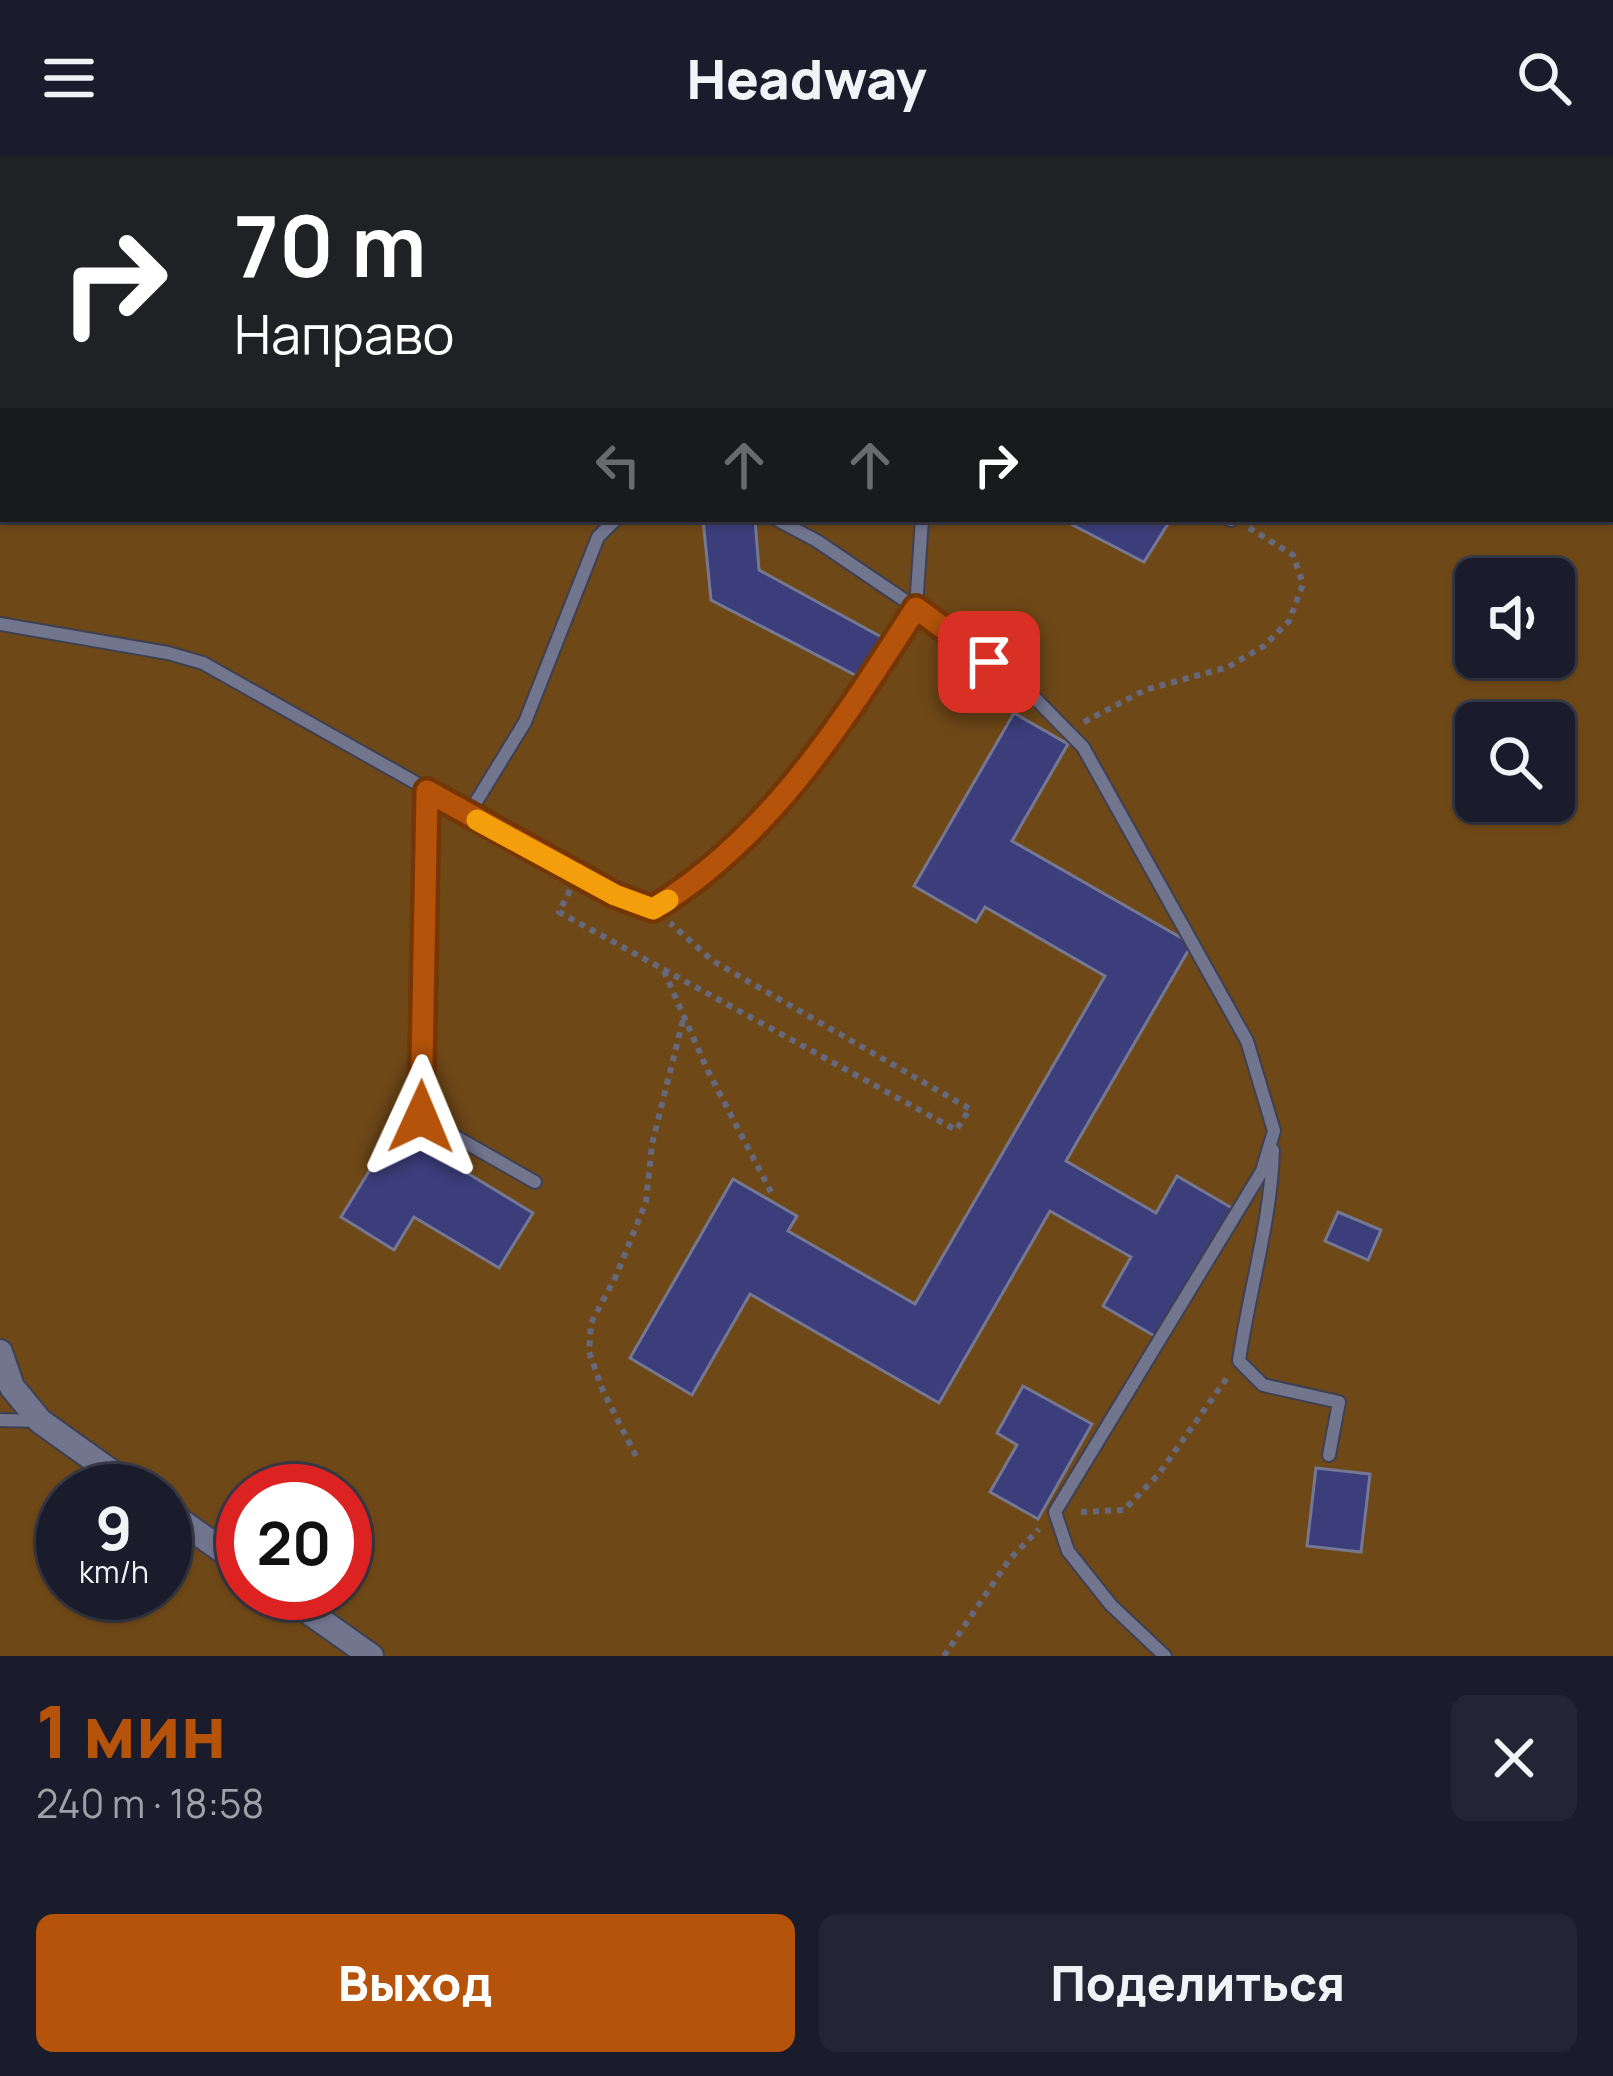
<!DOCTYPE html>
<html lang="ru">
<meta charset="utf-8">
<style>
:root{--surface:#1a1c2c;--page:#232534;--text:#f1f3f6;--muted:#9fa1a9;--line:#383a48;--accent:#b45309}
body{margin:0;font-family:Manrope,sans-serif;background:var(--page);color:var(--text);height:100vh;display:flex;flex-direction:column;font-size:45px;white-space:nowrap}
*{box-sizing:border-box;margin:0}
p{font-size:39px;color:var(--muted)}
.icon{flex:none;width:66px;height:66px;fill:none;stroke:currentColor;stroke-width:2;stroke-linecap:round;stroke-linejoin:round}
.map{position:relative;height:1500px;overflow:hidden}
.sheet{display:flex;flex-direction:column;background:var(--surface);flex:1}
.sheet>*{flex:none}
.guide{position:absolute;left:0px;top:0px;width:1614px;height:366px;box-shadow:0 3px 9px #0004,0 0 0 3px var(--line);background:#202124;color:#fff;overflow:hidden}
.tools{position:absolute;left:1455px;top:402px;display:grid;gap:24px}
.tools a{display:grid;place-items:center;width:120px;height:120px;border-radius:18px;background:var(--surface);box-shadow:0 3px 9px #0004,0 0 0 3px var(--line);font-size:60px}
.speed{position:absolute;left:36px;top:1308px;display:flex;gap:24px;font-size:60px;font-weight:700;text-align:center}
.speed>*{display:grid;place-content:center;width:156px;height:156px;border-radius:50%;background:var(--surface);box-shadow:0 3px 9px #0004,0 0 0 3px var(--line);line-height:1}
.speed small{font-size:30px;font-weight:400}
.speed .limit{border:18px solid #d22;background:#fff;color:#111}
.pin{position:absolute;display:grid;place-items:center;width:102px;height:102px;color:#fff;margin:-51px;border-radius:24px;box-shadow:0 6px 18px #0006}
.me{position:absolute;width:132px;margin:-66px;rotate:1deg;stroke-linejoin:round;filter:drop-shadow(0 0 9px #0008)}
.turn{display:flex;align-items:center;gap:42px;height:252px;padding:0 36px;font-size:54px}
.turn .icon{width:156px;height:156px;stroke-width:2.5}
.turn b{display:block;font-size:84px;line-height:102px}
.lanes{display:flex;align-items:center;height:114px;padding:0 36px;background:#0003;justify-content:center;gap:60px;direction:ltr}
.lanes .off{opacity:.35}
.round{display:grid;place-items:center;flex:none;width:126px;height:126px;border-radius:18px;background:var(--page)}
.overview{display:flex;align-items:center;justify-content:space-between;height:204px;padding:0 36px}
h1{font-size:72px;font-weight:800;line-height:90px;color:var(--accent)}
.primary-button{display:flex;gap:24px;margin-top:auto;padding:24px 36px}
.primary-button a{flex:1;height:138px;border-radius:18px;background:var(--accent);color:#fff;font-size:48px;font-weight:800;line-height:138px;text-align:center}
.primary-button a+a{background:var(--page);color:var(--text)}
header{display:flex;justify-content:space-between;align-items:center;height:156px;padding:0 36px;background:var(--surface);font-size:54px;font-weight:800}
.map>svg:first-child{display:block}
.forest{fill:#6f4817;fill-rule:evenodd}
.building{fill:#3c3e7c;stroke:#747892;stroke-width:3}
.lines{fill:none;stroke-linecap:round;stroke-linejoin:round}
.service-casing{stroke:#3e4052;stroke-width:16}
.minor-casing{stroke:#3e4052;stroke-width:28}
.path{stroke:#66687b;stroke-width:6;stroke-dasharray:6 6;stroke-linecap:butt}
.service{stroke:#71758e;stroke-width:12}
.minor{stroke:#71758e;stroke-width:24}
.route-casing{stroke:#753606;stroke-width:30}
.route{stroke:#b45309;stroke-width:21}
.slow{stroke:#f59e0b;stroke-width:21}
</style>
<header><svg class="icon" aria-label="menu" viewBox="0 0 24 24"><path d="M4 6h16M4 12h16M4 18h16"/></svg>Headway<svg class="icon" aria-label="search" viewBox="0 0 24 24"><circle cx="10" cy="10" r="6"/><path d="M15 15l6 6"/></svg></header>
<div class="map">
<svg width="1613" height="1500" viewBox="0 0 1613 1500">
<rect width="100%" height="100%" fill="#23253a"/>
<path class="forest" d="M 0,0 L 1613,0 L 1613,1500 L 0,1500 ZM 3,3 L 1611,3 L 1611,363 L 3,363 ZM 1476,423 L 1554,423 L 1554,501 L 1476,501 ZM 1476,567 L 1554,567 L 1554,645 L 1476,645 ZM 63,1335 L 165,1335 L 165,1437 L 63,1437 ZM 243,1335 L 345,1335 L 345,1437 L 243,1437 Z"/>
<path class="building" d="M 703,363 L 755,363 L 759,414 L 885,483 L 859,521 L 711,444 Z
M 1061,363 L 1171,363 L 1144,406 Z
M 1014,557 L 1068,588 L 1012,685 L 1192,788 L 1066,1005 L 1156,1057 L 1177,1020 L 1232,1052 L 1158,1182 L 1103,1150 L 1131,1101 L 1050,1055 L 939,1247 L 750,1138 L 692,1239 L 630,1202 L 733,1023 L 797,1060 L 788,1075 L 915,1148 L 1105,820 L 985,751 L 976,766 L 914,730 Z
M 395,973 L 533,1057 L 499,1112 L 414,1061 L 394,1094 L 341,1061 Z
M 1338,1056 L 1381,1074 L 1368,1104 L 1325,1085 Z
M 1023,1230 L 1092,1268 L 1038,1363 L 990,1336 L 1017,1289 L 997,1277 Z
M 1316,1312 L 1370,1318 L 1361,1396 L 1307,1390 Z"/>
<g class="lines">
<defs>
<path id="service" d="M 902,0 L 902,3
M 776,363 L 817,385 L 916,452
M 1229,363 L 1231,364
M 916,452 L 922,363
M 0,468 L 168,497 L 203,507 L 615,739 L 653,753 C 771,681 843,565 916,452 L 1025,532 L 1083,591 L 1247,885 L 1274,975 L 1262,1015 L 1055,1356 L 1068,1395 L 1111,1449 L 1165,1500
M 427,635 L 421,961 L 535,1026
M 468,659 L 525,566 L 598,381 L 616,363
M 1273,994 C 1271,1066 1249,1134 1239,1205 L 1263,1229 L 1339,1246 L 1329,1299
M 0,1264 L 39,1265"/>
<path id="minor" d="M 0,1196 L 12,1231 L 40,1265 L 138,1335
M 165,1354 L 243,1409
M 282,1437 L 371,1500"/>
</defs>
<use href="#service" class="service-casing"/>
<use href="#minor" class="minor-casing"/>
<path class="path" d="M 1084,566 L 1145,534 L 1228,511 L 1264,490 L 1289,465 L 1303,428 L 1293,399 L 1246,370
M 570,734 L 559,756 L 956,974 L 970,953 L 713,805 L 670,767
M 664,815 L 708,915 L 771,1036
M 636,1300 L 603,1235 L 589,1196 L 591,1167 L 616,1120 L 646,1046 L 652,988 L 684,860
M 1081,1356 L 1124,1354 L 1158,1319 L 1229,1219
M 944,1500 L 1009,1404 L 1039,1373"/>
<use href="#service" class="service"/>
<use href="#minor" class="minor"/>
</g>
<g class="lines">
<defs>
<path id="route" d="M 421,961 L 427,635 L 615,739 L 653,753 C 771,681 843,565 916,452 L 989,506"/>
</defs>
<use href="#route" class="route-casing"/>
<use href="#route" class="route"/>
<path class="slow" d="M 477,664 L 615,739 L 653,753 L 668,744"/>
</g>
</svg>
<div class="tools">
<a><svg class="icon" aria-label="sound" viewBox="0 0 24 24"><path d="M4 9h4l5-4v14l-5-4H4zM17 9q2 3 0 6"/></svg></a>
<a><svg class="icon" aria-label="search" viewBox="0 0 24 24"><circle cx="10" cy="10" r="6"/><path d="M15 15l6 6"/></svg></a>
</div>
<div class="speed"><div>9<small>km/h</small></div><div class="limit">20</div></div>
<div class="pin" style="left:989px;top:506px;background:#d93025"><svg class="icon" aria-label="arrive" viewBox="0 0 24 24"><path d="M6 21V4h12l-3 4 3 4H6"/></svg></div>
<svg class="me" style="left:421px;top:961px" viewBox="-20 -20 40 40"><path d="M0-17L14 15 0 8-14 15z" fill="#b45309" stroke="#fff" stroke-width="4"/></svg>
<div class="guide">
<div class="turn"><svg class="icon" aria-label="right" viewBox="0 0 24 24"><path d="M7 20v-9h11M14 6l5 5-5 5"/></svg><div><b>70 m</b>Направо</div></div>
<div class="lanes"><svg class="icon off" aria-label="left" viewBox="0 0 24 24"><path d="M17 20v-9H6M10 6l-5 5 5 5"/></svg><svg class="icon off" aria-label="ahead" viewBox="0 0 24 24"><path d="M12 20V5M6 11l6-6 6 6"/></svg><svg class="icon off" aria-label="ahead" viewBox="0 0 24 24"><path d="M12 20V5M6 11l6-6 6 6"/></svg><svg class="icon" aria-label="right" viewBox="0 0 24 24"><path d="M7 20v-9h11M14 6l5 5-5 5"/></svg></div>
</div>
</div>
<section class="sheet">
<div class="overview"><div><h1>1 мин</h1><p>240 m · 18:58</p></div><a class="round"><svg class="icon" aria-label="close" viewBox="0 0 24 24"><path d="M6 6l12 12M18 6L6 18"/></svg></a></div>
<div class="primary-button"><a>Выход</a><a>Поделиться</a></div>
</section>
